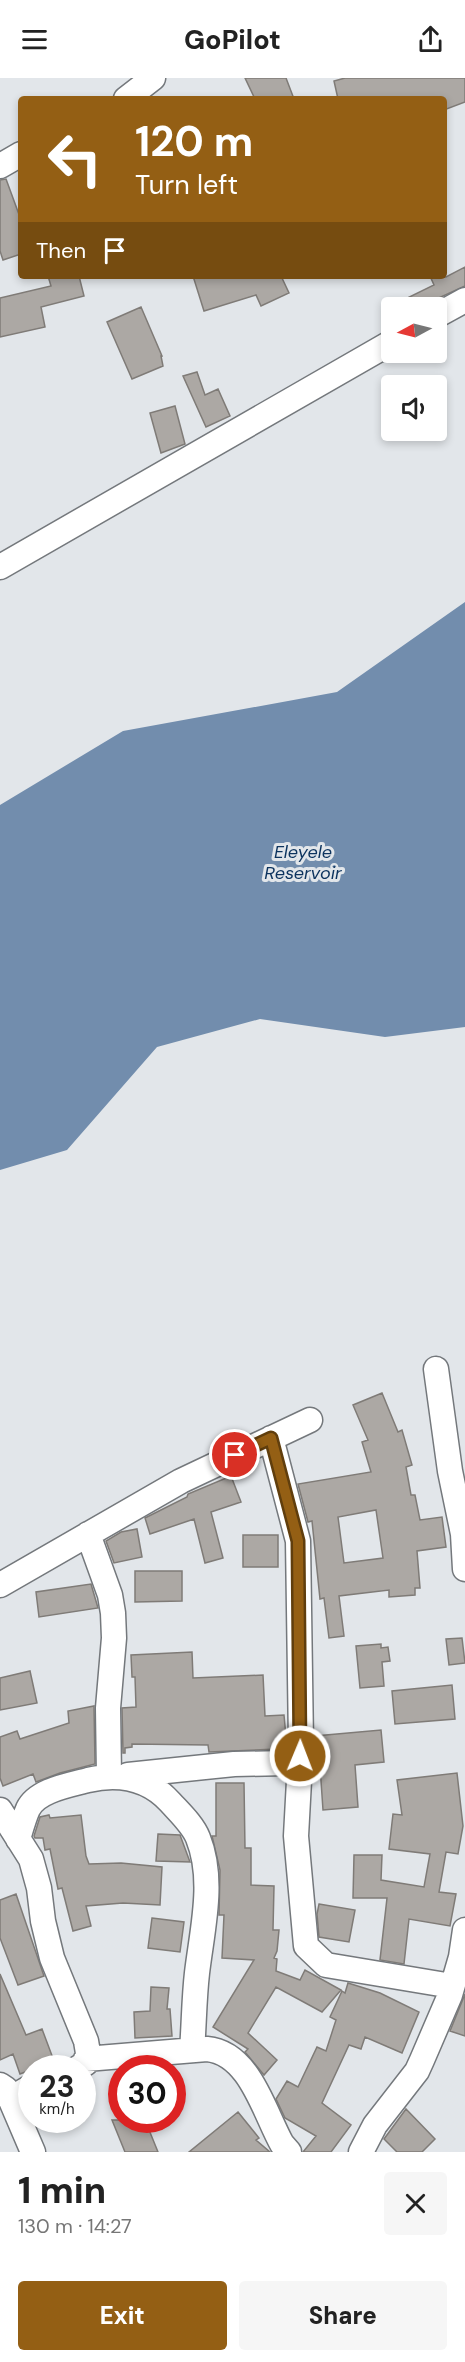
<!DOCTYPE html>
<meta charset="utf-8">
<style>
:root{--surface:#fff;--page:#f6f6f6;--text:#222;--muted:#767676;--accent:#945f14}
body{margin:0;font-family:"DM Sans",sans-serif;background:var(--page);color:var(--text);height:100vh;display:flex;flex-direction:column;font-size:22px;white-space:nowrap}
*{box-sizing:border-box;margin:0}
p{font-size:20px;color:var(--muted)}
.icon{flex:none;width:33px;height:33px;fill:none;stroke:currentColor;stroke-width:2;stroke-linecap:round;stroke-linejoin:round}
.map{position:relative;height:2074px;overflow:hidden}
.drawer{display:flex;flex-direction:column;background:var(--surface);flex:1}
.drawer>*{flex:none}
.top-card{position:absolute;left:18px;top:18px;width:429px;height:183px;border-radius:6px;box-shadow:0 3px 9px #0003;background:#945f14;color:#fff;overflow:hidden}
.needle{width:39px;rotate:263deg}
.tools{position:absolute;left:381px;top:219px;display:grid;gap:12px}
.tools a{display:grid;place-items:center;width:66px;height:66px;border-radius:6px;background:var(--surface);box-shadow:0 3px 9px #0003;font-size:30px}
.speed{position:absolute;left:18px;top:1977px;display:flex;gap:12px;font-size:30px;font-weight:700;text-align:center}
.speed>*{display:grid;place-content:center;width:78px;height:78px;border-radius:50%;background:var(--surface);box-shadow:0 3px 9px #0003;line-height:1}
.speed small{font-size:15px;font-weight:400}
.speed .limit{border:9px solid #d22;background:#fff;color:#111}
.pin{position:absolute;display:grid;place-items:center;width:51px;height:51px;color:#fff;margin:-26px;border:3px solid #fff;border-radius:50%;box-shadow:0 2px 6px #0007}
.me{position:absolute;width:66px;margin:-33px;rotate:1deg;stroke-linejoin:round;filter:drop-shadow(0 0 4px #0008)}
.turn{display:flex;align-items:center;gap:21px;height:126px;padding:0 18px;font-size:27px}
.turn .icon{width:78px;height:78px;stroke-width:2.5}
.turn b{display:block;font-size:42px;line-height:51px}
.then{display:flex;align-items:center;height:57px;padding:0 18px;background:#0003;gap:12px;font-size:22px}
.round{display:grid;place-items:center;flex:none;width:63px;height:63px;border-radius:6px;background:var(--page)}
.head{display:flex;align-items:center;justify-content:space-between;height:102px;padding:0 18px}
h1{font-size:36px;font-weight:800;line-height:45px}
.primary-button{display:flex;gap:12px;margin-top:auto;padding:12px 18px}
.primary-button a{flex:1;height:69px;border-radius:6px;background:var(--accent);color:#fff;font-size:24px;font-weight:800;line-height:69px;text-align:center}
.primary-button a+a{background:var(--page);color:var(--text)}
header{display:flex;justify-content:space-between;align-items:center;height:78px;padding:0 18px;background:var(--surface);font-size:27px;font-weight:800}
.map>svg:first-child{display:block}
.water{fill:#728dad}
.building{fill:#aca8a4;stroke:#7f7b77;stroke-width:1.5;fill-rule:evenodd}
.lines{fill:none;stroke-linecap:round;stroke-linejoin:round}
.minor-casing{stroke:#74787c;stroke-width:27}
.minor{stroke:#fff;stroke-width:24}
.route-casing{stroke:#603e0d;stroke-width:15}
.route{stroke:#945f14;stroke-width:10}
.labels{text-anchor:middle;stroke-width:6;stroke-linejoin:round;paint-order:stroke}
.water-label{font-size:18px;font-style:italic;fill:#0c335e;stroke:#e2e6ea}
</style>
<header><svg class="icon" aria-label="menu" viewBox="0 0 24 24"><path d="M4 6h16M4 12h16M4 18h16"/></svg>GoPilot<svg class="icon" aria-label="share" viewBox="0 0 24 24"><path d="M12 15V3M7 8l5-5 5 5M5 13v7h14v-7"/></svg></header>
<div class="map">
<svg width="465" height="2074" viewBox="0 0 465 2074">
<rect width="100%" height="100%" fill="#e2e6ea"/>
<path class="water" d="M 465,524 L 465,949 L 385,959 L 260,941 L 157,969 L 67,1072 L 0,1092 L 0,727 L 123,653 L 337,614 Z"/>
<path class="building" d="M 245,0 L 286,0 L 294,21 L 255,21 Z
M 345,0 L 465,0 L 465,24 L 444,32 L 444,21 L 338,21 L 334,3 Z
M 6,101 L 21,142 L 21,176 L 3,182 L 0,173 L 0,102 Z
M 465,189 L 465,208 L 417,230 L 397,230 L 395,226 L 434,207 L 430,198 L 446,199 Z
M 48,198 L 79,198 L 84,218 L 41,229 L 45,249 L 0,259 L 0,220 L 51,208 Z
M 193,198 L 281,198 L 289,215 L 261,228 L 256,217 L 204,233 Z
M 141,229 L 162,278 L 161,278 L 163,288 L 132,301 L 107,244 Z
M 197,294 L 205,317 L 218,311 L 230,338 L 206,349 L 183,298 Z
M 175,328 L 185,366 L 161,375 L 150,335 Z
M 382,1315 L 398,1354 L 402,1352 L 412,1387 L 406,1389 L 411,1417 L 415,1417 L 420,1442 L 442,1439 L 446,1469 L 417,1473 L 420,1510 L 415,1510 L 415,1517 L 389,1519 L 389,1512 L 339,1518 L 344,1558 L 329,1560 L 324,1520 L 320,1521 L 312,1443 L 308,1444 L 298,1406 L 371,1394 L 362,1364 L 368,1362 L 353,1327 ZM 376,1432 L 383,1480 L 344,1485 L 338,1439 Z
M 231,1398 L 241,1424 L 211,1434 L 223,1480 L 205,1485 L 194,1441 L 150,1456 L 145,1440 L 187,1419 L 188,1416 Z
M 137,1451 L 142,1479 L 114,1485 L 106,1463 L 121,1454 Z
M 243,1457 L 278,1457 L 278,1489 L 243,1489 Z
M 135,1493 L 182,1493 L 182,1523 L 135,1524 Z
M 91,1506 L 98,1530 L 39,1539 L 36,1514 Z
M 462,1560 L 465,1585 L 449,1587 L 446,1561 Z
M 381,1566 L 381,1570 L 388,1569 L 390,1583 L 382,1584 L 384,1608 L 360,1610 L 356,1568 Z
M 192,1574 L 193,1600 L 263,1597 L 265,1638 L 284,1637 L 286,1659 L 277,1660 L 278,1671 L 209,1674 L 208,1667 L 132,1666 L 132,1669 L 125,1670 L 125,1675 L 123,1675 L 122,1630 L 136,1629 L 135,1599 L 132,1599 L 131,1577 Z
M 30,1593 L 37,1625 L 0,1632 L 0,1600 Z
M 452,1607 L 455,1641 L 395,1646 L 392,1613 Z
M 94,1628 L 95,1686 L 60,1695 L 36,1704 L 33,1696 L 3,1708 L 0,1700 L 0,1659 L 17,1653 L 20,1661 L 69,1645 L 68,1633 Z
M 381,1652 L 384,1684 L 355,1687 L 358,1729 L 323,1732 L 320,1688 L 314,1688 L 315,1658 Z
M 457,1695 L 463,1748 L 458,1776 L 446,1774 L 439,1814 L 456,1816 L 450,1848 L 409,1841 L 404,1886 L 380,1882 L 387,1820 L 353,1820 L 354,1777 L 382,1777 L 381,1802 L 424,1809 L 430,1776 L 389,1771 L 393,1736 L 402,1737 L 397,1702 Z
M 216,1705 L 244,1705 L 245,1770 L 251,1770 L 251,1807 L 274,1808 L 273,1852 L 279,1852 L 277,1873 L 274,1880 L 277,1881 L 276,1893 L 300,1902 L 305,1892 L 341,1912 L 322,1934 L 276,1909 L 248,1955 L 277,1982 L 264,1997 L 245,1974 L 248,1971 L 213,1949 L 254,1882 L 222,1880 L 224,1837 L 219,1837 L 220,1792 L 212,1758 L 216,1758 Z
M 49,1737 L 50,1740 L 81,1737 L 86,1778 L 89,1786 L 121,1785 L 162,1789 L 160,1827 L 123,1825 L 86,1828 L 91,1848 L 73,1853 L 62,1810 L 58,1811 L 50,1771 L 45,1772 L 43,1760 L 35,1760 L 34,1758 L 40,1739 Z
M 158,1756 L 180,1757 L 190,1784 L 156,1783 Z
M 16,1816 L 44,1898 L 18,1907 L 0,1860 L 0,1822 Z
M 319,1826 L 355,1832 L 349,1864 L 319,1859 L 317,1836 Z
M 152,1840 L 184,1844 L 180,1874 L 148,1870 Z
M 0,1896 L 26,1957 L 42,1951 L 54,1983 L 20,1996 L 13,1976 L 0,1982 Z
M 348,1905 L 380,1915 L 419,1934 L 402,1975 L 365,1959 L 361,1971 L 349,1967 L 322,2025 L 351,2047 L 331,2074 L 303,2074 L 316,2058 L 285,2040 L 276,2021 L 287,2003 L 298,2009 L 317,1969 L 326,1973 L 336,1942 L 330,1939 L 342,1913 L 345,1915 Z
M 151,1909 L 169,1910 L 167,1931 L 170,1931 L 172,1958 L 135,1960 L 134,1934 L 150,1933 Z
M 465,1916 L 465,1958 L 450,1953 Z
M 406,2031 L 435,2061 L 422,2074 L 397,2074 L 384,2061 Z
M 238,2034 L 259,2060 L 256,2062 L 270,2074 L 189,2074 Z
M 112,2042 L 145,2042 L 158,2074 L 125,2074 Z"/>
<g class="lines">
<defs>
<path id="minor" d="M 126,21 L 153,0
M 0,88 L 21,76
M 436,238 L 465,222
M 0,489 L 392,264
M 436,1291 L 450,1393 L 463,1456 L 465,1491
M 271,1360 L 298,1463 L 301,1666 L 296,1758 L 306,1868 L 326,1887 L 452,1908
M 88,1456 L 110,1517 L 113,1535 L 114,1560 L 108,1630 L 109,1698
M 0,1507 L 181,1403 L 310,1342
M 128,1697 L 234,1686 L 288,1685 L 300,1690
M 0,1732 L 31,1781 L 39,1810 L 43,1843 L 52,1880 L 86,1963 L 88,1975 L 86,1985 L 78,1990
M 18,1761 C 21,1751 24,1740 28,1731 C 37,1712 70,1707 88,1702 C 119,1695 148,1700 170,1724 C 180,1735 193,1747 198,1760 C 215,1802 202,1852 197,1895 C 194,1921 194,1947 192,1972
M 86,1981 L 207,1971 C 250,1975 264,2034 282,2066 L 289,2074
M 0,2007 L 6,2011 L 33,2074
M 10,2021 L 32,2008
M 361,2074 L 375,2047 L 417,1993 L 422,1982 L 450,1917 L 461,1879 L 465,1852"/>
</defs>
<use href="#minor" class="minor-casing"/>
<use href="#minor" class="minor"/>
</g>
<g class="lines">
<defs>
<path id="route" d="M 235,1377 L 271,1360 L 298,1463 L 300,1678"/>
</defs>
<use href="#route" class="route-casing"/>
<use href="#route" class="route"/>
</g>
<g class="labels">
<g class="water-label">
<text x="303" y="780">Eleyele<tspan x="303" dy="21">Reservoir</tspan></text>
</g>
</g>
</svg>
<div class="tools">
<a><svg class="needle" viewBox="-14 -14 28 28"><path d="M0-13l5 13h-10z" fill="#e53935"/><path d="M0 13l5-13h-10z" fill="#767676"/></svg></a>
<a><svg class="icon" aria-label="sound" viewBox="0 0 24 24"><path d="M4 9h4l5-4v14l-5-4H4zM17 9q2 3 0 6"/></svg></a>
</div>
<div class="speed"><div>23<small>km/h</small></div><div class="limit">30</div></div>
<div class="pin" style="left:235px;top:1377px;background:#d93025"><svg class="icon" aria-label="arrive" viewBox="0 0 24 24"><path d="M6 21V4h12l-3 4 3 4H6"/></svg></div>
<svg class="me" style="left:300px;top:1678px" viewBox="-20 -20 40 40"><circle r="17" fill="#945f14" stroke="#fff" stroke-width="3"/><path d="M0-11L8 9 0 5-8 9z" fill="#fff"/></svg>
<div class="top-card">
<div class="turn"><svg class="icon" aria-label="left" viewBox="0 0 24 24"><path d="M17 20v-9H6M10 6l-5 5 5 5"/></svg><div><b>120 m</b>Turn left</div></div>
<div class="then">Then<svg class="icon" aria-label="arrive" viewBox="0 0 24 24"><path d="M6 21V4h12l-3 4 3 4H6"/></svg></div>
</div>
</div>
<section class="drawer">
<div class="head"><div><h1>1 min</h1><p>130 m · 14:27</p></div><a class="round"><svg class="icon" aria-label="close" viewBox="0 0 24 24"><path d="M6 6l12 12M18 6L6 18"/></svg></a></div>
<div class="primary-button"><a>Exit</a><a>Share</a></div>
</section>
